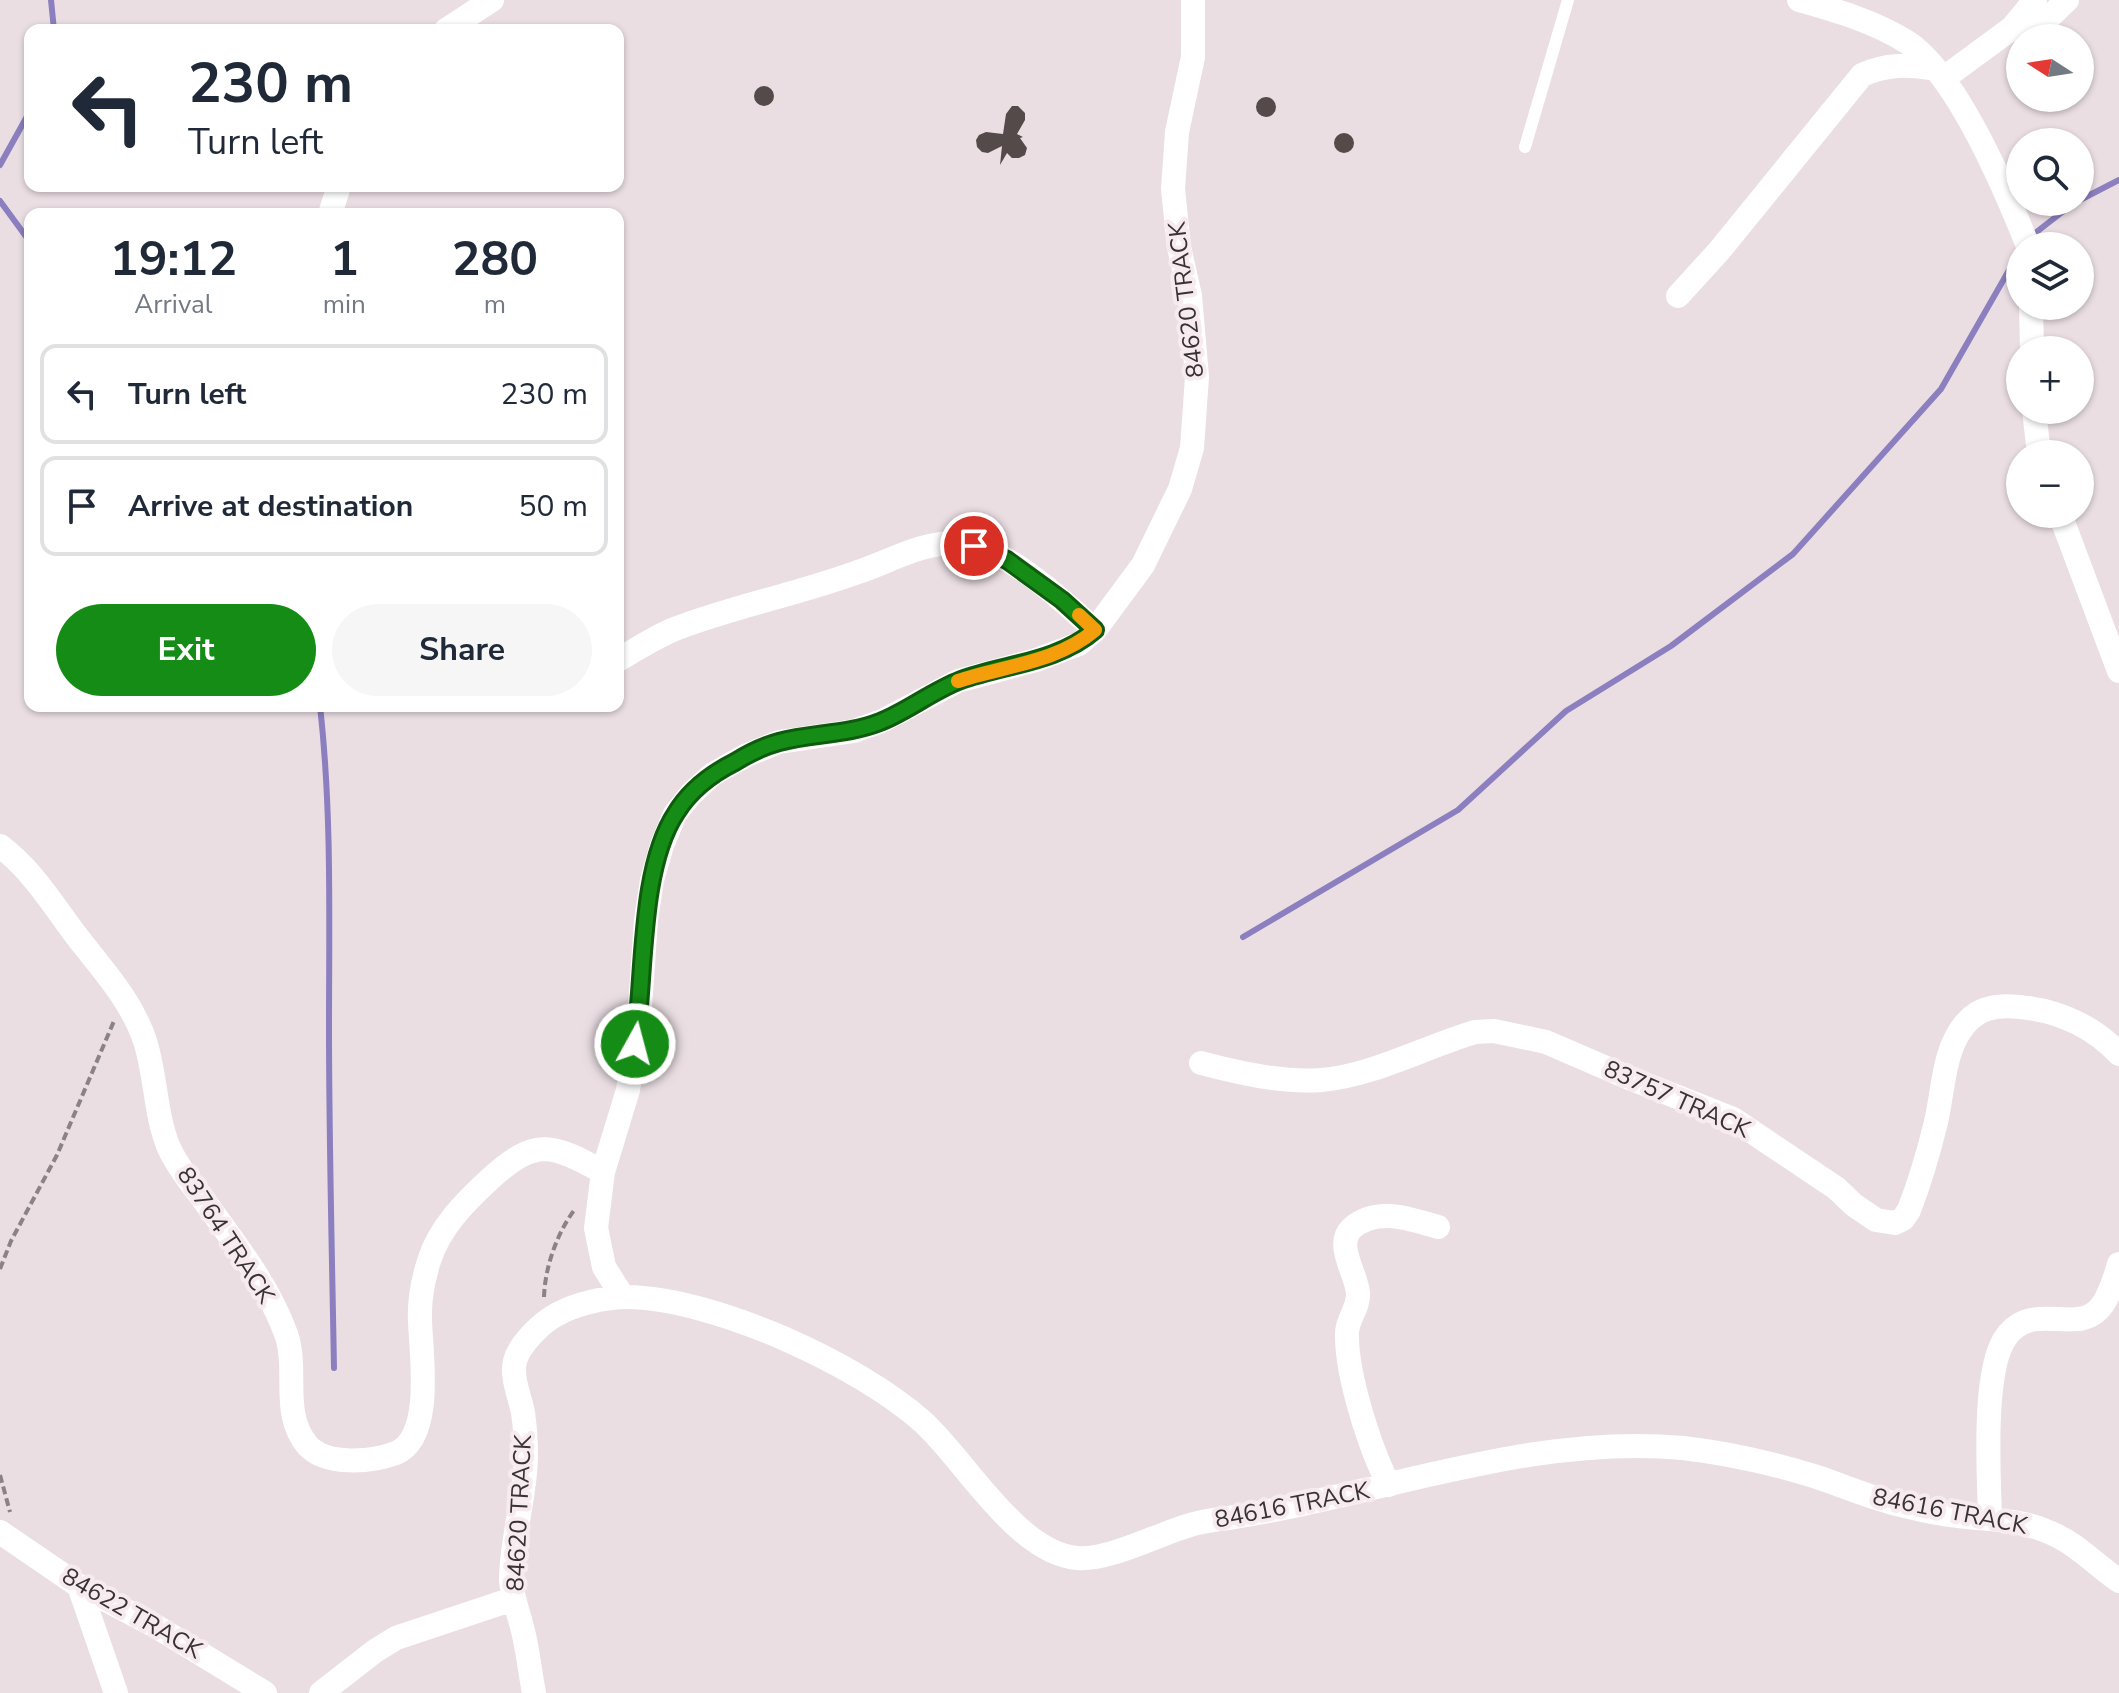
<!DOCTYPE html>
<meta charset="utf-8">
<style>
:root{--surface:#fff;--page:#f6f6f7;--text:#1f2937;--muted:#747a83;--line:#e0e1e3;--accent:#158c15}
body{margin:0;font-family:"Nunito Sans",sans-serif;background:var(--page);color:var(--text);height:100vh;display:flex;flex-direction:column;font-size:30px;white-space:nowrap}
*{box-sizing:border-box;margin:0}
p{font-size:26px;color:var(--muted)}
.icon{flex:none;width:44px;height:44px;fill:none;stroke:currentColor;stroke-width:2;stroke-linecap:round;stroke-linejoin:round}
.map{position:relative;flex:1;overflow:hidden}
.details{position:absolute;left:24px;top:208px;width:600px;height:504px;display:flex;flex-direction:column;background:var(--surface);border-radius:16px;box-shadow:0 2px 6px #0004}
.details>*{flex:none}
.guide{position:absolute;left:24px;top:24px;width:600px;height:168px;border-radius:16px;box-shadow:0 2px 6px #0004;background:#fff;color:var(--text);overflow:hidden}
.needle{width:52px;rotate:282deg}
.controls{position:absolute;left:2006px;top:24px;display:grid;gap:16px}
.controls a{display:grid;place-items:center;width:88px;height:88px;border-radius:50%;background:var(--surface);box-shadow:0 2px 6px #0004;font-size:40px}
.pin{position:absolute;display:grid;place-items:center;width:68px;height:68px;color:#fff;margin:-34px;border:4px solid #fff;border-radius:50%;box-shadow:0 2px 8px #0007}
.me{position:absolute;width:88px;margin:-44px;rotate:7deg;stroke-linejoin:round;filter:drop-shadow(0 0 6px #0008)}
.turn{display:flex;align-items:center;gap:28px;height:168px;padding:0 32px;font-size:36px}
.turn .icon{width:104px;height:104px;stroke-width:2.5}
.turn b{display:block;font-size:56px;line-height:68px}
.eta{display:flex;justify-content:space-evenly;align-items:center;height:136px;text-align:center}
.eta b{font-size:48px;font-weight:700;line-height:56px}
.button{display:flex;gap:16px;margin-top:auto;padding:16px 32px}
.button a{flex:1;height:92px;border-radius:48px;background:var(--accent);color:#fff;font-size:32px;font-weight:700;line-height:92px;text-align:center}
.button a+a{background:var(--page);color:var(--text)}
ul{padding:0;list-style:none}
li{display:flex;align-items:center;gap:24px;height:100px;margin:0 16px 12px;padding:0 16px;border:4px solid var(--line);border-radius:16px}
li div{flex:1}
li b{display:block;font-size:30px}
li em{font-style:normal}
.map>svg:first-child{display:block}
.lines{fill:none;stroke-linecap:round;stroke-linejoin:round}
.stream{stroke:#8b7fbf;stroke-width:6}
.building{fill:#544a49}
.path{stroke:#8a8285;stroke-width:4;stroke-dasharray:8 4;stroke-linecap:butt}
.lane{stroke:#fff;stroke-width:12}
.street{stroke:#fff;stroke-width:24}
.route-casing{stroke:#0e5b0e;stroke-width:20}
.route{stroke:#158c15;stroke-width:14}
.slow{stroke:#f59e0b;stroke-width:14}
.labels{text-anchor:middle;stroke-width:8;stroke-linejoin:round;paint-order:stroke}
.street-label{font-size:24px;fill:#373334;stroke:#f7ebf0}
</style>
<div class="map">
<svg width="2119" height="1693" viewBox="0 0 2119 1693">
<rect width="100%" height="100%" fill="#eadee3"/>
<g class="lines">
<path class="stream" d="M 51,0 L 54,30
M 0,165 L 30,111
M 2080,200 L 2119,180
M 0,201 L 30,242
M 2030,237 L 2075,202
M 320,706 C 332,813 329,921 329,1028 C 329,1141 332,1255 334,1368
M 1243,937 L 1458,810 L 1566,711 L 1671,646 L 1793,554 L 1941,389 L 2020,251"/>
</g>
<path class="building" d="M754 96a10 10 0 1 1 20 0a10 10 0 1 1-20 0Z
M1256 107a10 10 0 1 1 20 0a10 10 0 1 1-20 0Z
M 1012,106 L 1018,106 L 1025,113 L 1025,120 L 1017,134 L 1023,137 L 1020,138 L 1027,148 L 1025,155 L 1019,158 L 1012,158 L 1007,153 L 1000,165 L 1002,146 L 988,153 L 982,152 L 977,147 L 976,140 L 979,135 L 986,132 L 1003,134 L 1006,114 Z
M1334 143a10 10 0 1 1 20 0a10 10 0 1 1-20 0Z"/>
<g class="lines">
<path class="path" d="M 0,1269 L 11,1241 L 57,1155 L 114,1021
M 544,1297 C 545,1267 557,1233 575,1209
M 0,1475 L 10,1512"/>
<path class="lane" d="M 1525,147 L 1568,0"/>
<path class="street" d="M 1799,0 C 1838,11 1873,21 1907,42 C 1957,74 2006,191 2028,246
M 2012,28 L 2028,34 L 2034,32 L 2067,0
M 446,30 L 492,0
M 1944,78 L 2012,28 L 2035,0
M 330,214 L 339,186
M 1678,296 L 1719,251 L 1862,75 C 1886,64 1909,64 1935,69
M 2031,306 L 2032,350
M 2034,410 L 2039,454
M 2060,514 L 2119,671
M 618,660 C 639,648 659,634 683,626 C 740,605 801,593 858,572 C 891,561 921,542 957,543 C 1003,544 1062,600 1095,630
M 0,846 C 31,869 52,903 75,934 C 101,968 131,999 145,1041 C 156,1075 155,1115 169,1148 C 177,1166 191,1183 203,1199 C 233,1241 268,1284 286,1334 C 299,1370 280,1414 308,1446 C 327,1466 372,1462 396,1453 C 434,1437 421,1354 420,1321 C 419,1301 423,1280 429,1261 C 439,1228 465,1202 490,1179 C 536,1137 552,1144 603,1172
M 1201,1063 C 1239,1073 1283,1083 1322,1080 C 1374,1075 1425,1047 1475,1032 L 1494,1031 L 1546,1042 L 1627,1077 L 1733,1119 L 1836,1188 L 1854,1205 L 1876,1220 L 1895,1223 L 1903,1219 L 1909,1210 C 1920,1182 1929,1151 1936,1122 C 1944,1088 1943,1044 1970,1019 C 1985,1004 2009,1005 2028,1008 C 2062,1012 2096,1029 2119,1054
M 623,1297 L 604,1267 L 596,1228 L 603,1172 L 628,1090 L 639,1021 L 646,920 L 652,880 L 662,845 L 675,814 L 691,794 L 713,774 L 747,755 L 779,742 L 854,731 L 882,721 L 958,681 L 1036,660 L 1079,644 L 1095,630 L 1143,565 L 1180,489 L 1192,448 L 1197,377 L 1190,296 L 1179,247 L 1173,189 L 1177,132 L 1193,57 L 1193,0
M 1389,1485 C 1370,1449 1346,1374 1347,1333 C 1347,1319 1359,1308 1358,1293 C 1357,1275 1335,1245 1351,1229 C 1376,1206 1410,1219 1438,1227
M 1990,1518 C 1989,1477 1982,1370 2006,1337 C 2034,1298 2080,1339 2103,1304 C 2111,1292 2115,1278 2119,1264
M 0,1532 L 79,1586 L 157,1627 L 265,1693
M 79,1586 L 116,1693
M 321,1693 L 375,1651 L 396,1638 L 513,1599
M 534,1693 C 530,1672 528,1651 523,1631 C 519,1613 512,1598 511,1580 C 511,1538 526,1497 526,1455 C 526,1441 525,1426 523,1413 C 520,1396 511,1378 515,1361 C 519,1345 541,1323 556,1315 C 575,1304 605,1297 627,1297 C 714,1298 858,1364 923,1422 C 965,1460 1017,1553 1077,1558 C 1107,1561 1157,1535 1187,1526 C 1200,1521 1214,1520 1228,1518 C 1380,1495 1528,1434 1683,1448 C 1727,1453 1775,1464 1817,1477 C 1844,1486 1869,1497 1897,1504 C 1917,1509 1937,1514 1958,1516 C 1990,1520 2021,1519 2051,1533 C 2077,1544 2096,1565 2119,1581"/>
</g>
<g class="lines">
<defs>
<path id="route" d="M 635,1044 C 645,977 639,869 676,813 C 690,790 711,774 735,762 C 748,754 764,746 779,742 C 812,733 847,735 880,722 C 908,711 932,691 961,680 C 1006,664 1058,662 1095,630 L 1062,600 L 1007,560 L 974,546"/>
</defs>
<use href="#route" class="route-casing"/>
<use href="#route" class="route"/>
<path class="slow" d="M 958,681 C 1004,666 1058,662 1095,630 L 1079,615"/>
</g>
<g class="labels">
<g class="street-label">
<text transform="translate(1186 300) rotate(-97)" y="8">84620 TRACK</text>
<text transform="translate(1677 1099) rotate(24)" y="8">83757 TRACK</text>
<text transform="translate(226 1235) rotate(57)" y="8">83764 TRACK</text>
<text transform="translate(1292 1505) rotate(-11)" y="8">84616 TRACK</text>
<text transform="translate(1950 1511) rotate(11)" y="8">84616 TRACK</text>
<text transform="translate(519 1513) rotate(-87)" y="8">84620 TRACK</text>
<text transform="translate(132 1613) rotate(30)" y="8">84622 TRACK</text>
</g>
</g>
</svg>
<div class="controls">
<a><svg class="needle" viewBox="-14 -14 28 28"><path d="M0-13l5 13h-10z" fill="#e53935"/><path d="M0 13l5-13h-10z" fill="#747a83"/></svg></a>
<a><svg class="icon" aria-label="search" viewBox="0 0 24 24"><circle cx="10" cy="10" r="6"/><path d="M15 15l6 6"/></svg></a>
<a><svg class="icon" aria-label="layers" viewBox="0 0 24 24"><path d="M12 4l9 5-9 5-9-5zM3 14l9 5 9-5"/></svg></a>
<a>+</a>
<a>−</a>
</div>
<div class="pin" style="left:974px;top:546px;background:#d93025"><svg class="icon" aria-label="arrive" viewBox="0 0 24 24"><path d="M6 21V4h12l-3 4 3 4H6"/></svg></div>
<svg class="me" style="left:635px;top:1044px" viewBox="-20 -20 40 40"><circle r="17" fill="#158c15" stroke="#fff" stroke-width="3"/><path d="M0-11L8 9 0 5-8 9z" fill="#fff"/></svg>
<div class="guide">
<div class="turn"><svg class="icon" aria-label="left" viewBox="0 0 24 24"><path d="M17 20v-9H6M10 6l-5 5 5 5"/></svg><div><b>230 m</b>Turn left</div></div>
</div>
<section class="details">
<div class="eta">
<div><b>19:12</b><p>Arrival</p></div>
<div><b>1</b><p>min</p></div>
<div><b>280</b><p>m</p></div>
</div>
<ul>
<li><svg class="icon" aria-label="left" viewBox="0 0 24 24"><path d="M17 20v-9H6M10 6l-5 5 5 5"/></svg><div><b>Turn left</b></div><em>230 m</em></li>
<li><svg class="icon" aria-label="arrive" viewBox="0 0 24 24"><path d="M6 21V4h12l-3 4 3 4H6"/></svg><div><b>Arrive at destination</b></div><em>50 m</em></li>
</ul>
<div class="button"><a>Exit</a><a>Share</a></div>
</section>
</div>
